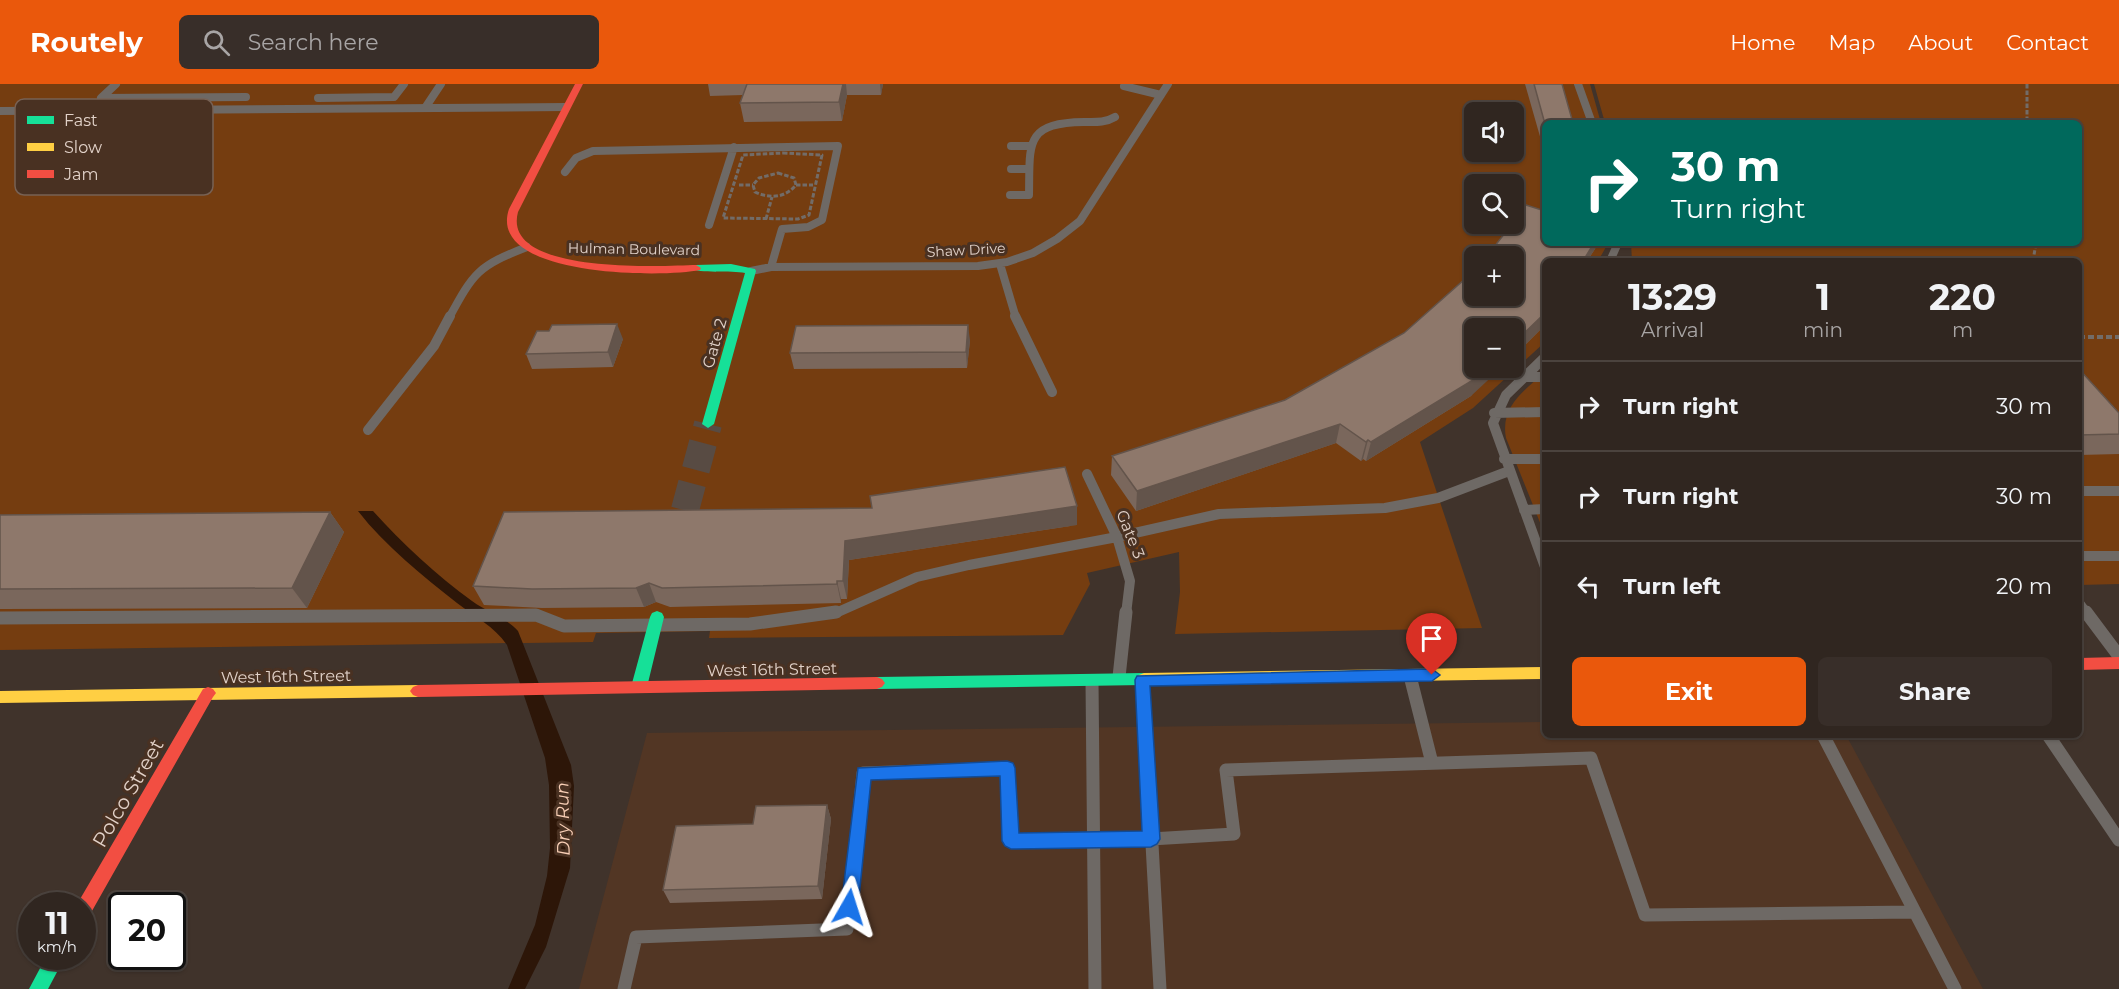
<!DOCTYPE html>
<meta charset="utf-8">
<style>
:root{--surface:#302620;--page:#382e29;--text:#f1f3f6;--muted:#a8a5a5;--line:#4b433e;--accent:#ea580c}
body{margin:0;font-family:Montserrat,sans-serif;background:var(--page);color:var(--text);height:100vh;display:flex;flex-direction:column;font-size:22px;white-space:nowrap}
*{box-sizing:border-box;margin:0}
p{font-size:20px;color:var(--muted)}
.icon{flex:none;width:33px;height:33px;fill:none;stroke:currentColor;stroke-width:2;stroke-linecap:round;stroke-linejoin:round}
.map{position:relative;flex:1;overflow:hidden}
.sheet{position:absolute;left:1542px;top:174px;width:540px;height:480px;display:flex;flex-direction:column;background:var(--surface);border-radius:9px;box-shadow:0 2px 4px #0004,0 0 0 2px var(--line)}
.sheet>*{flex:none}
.top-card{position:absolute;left:1542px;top:36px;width:540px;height:126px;border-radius:9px;box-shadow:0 2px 4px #0004,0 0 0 2px var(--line);background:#00695c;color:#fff;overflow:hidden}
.tools{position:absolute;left:1464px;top:18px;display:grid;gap:12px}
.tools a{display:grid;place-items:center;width:60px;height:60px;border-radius:9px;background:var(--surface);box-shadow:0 2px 4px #0004,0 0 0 2px var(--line);font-size:30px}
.speed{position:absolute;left:18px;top:808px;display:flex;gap:12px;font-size:30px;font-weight:700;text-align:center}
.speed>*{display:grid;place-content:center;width:78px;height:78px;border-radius:50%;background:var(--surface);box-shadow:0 2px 4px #0004,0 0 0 2px var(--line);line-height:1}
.speed small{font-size:15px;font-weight:400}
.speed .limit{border:3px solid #111;border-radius:9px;background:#fff;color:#111}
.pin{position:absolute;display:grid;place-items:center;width:51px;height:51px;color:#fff;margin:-62px -26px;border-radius:50% 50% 50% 0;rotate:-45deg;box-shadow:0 0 6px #0007}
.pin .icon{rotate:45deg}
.me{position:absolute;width:66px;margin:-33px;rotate:6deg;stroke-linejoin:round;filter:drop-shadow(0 0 4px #0008)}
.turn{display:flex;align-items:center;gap:21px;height:126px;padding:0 30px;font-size:27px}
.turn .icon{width:78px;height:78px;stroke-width:2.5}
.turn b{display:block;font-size:42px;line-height:51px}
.eta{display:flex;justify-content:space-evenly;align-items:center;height:102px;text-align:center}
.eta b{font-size:36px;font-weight:700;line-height:42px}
.primary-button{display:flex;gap:12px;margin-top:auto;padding:12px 30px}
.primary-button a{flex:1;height:69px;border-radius:9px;background:var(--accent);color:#fff;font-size:24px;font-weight:700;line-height:69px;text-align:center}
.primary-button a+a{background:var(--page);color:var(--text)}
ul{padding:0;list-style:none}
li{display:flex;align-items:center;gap:18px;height:90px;padding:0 30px;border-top:2px solid var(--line)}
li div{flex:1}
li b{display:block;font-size:22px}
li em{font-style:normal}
header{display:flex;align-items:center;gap:36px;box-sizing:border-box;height:84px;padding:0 30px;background:var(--accent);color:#fff}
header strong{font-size:28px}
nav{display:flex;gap:33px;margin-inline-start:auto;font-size:21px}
.search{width:420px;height:54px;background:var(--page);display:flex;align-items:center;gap:15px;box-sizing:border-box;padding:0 21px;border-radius:9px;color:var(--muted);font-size:22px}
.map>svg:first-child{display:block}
.built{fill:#523624}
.green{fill:#753d10;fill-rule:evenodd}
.water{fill:#2d1608}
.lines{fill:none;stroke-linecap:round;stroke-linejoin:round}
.secondary-tunnel{stroke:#584b43;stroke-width:28;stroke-dasharray:28 14;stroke-linecap:butt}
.path-far1{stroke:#726c68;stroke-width:3;stroke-dasharray:4.5 2;stroke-linecap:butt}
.path{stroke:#726c68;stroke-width:4;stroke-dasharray:6 3;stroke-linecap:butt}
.lane-far2{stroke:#6e6965;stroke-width:8}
.lane-far1{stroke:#6e6965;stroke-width:10}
.lane{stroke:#6e6965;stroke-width:13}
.fast{fill:#16e098;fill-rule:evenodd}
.slow{fill:#ffcf43;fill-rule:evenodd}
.jam{fill:#f24e42;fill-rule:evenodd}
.wall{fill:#7a675c}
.shaded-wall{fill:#63544b}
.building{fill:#8e786b;stroke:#63544b;stroke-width:1.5}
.route{fill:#1a73e8;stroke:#114b97;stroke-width:1.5}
.labels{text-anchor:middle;stroke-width:6;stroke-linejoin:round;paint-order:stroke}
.far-street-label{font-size:14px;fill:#e2d2c9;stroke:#493122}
.street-label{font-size:16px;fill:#e2d2c9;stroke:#493122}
.water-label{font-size:18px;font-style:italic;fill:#f9cfb6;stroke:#493122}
.near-street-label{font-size:20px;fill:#e2d2c9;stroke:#493122}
.key{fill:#493122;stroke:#776154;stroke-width:1.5}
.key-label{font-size:16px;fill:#e2d2c9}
</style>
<header>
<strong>Routely</strong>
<div class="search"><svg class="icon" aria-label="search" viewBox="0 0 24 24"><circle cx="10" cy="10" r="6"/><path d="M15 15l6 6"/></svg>Search here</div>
<nav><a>Home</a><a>Map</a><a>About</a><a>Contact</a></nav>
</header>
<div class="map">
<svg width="2119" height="905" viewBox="0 0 2119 905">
<rect width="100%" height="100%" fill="#40332b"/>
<path class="built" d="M 1545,638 L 1545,651 L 1846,651 L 1983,905 L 579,905 L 647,649 Z"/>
<path class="green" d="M 0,0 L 1590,0 L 1601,39 L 1545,39 L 1545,159 L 1627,159 L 1627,163 L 1606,163 L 1598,177 L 1545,177 L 1545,258 L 1473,324 L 1420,358 L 1482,544 L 1175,550 L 1180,508 L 1179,468 L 1087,489 L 1090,500 L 1063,551 L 709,554 L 710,547 L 596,549 L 593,558 L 0,566 ZM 1474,28 L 1514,28 L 1514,68 L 1474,68 ZM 1474,100 L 1514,100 L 1514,140 L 1474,140 ZM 1474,172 L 1514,172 L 1514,212 L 1474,212 ZM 1474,244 L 1514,244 L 1514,284 L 1474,284 Z
M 1594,0 L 2119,0 L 2119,500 L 2079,501 L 2079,177 L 1632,177 L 1631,159 L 2079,159 L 2079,39 L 1605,39 Z
M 1545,287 L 1545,451 L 1506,354 C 1500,322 1524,308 1545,287 Z"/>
<path class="water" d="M 358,427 L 373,427 C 402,459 436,491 472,517 C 487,528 505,533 518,547 L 571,681 L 574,702 L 570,784 L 546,863 L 525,905 L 508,905 L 535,841 L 547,792 L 550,764 L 549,701 L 545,674 L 507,561 C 494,542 475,533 457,519 C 423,492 385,462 358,427 Z"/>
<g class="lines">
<path class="secondary-tunnel" d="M 674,467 L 708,340"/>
<path class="path-far1" d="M 2027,0 L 2027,39
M 783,69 L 822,71 L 809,131 L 798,135 L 723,134 L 743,71 Z
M 778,89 L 794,94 L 796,101 C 785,114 770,115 755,108 L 753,101 L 759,94 Z
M 739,101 L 753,101
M 796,101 L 813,101
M 766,135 L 772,113
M 2033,177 L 2036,159"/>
<path class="path" d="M 2079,253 L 2119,253"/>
<path class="lane-far2" d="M 116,0 L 101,14 L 246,13
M 1578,0 L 1592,39
M 1124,2 L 1161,11
M 318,14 L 394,13 L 404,0
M 425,24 L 441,0
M 0,27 L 566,23
M 1011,62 L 1030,62
M 1011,85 L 1029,85
M 565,88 L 576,74 L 593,67 L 838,62 L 822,136 L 808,143 L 782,145 L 771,183
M 1010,111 L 1029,111 C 1030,59 1024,39 1084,38 C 1095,38 1105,39 1115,33
M 709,141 L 734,63
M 1610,177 L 1816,177
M 1610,177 L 1618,159
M 1000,180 L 1016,234
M 751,187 L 771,183 L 978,182 L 1007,178 L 1033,169 L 1057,155 L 1080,137 L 1168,0
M 449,234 C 474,188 478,182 527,163"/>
<path class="lane-far1" d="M 1015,232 L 1052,308
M 1545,273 L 1506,311 L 1493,339 L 1545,483
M 1524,293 L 1545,293
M 1494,329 L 1545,328
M 368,346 L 434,262 L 450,232
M 1504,375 L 1545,375
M 1087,390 L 1117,453 L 1130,497 L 1126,530
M 2079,407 L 2119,407
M 1524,426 L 1545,425
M 2079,472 L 2119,472
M 2079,519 L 2087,530
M 825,530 L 838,528 L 917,493 L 969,481 L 1117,453 L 1219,430 L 1385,424 L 1438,414 L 1509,387"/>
<path class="lane" d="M 2086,528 L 2119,572
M 0,534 L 536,531 L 564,542 L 750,540 L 836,528
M 1410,592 L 1432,679
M 1119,593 L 1126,528
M 1092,597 L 1095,905
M 1143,597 L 1160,905
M 1823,651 L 1955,905
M 2048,651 L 2119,756
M 624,905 L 636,853 L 847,845 L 863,689 L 1007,684 L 1011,757 L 1151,755 L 1234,750 L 1226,686 L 1591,674 L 1645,831 L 1915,828"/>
<path class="fast" d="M 731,180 L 755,185 L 756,187 L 714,340 L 708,344 L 702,340 L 745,189 C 732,186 698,190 691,184 L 696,181 Z
M 657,527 L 662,529 L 664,533 L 647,603 L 644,607 L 639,609 L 634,607 L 631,603 L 650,533 L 652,529 Z
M 1144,589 L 1149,591 L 1151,595 L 1149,599 L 1144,601 L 877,605 L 872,603 L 869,599 L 872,595 L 877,593 Z
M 46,873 L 65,873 L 48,905 L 29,905 Z"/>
<path class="slow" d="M 1545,583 L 1545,595 L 1144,601 L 1139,599 L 1137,595 L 1139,591 L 1144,589 Z
M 418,601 L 423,603 L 426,607 L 423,611 L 418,613 L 0,619 L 0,607 Z"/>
<path class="jam" d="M 575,0 L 583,0 L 518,128 C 501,191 661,182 696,181 L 701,184 L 700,186 C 662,194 486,193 509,125 Z
M 2119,573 L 2119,585 L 2079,586 L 2079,574 Z
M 877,593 L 882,595 L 885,599 L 882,603 L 877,605 L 418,613 L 413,611 L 410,607 L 413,603 L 418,601 Z
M 208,603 L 213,605 L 216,609 L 213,613 L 88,834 L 82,836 L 82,822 L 76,822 L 203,605 Z"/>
</g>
<path class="wall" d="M 708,0 L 883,0 L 881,11 L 847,11 L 842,37 L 744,38 L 740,19 L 743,11 L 710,12 Z
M 1525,0 L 1562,0 L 1545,39 L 1545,70 Z
M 1545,159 L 1597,159 L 1595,165 L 1587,177 L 1545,177 L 1545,241 L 1514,272 L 1514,244 L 1471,312 L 1366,377 L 1363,375 L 1361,377 L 1336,359 L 1136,427 L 1111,391 L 1112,372 L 1285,316 L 1404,249 Z
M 623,255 L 613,283 L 532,285 L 526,270 Z
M 970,256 L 967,284 L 794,285 L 790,269 Z
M 2079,285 L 2119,329 L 2119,370 L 2079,371 Z
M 330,428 L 344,448 L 307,524 L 0,525 L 0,431 Z
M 1077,441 L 849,476 L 847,515 L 841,515 L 841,519 L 670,523 L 656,518 L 644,523 L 542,524 L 484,521 L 473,502 Z
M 827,721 L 831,735 L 822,815 L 670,819 L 663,806 L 753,740 Z"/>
<path class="shaded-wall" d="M 843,0 L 846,0 L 847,11 L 842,37 L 839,18 Z
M 880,0 L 883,0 L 881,11 Z
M 1594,159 L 1597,159 L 1595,165 L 1587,177 L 1583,177 Z
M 1545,229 L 1545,241 L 1514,272 L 1514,259 Z
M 617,240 L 623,255 L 613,283 L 608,268 Z
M 968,241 L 970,256 L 967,284 L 966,268 Z
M 1488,284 L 1501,284 L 1471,312 L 1366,377 L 1371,358 Z
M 1340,340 L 1336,359 L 1136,427 L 1137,407 Z
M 1368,356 L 1363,375 L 1361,377 L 1366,358 Z
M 1077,422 L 1077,441 L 849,476 L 847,515 L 843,497 L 845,457 Z
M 330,428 L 344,448 L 307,524 L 292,504 Z
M 837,497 L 841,515 L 841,519 L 837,500 Z
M 649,499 L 656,518 L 644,523 L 636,504 Z
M 827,721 L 831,735 L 822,815 L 818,802 Z"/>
<path class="building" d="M 747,0 L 843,0 L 839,18 L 740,19 Z
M 1534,0 L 1562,0 L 1573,39 L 1545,39 L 1545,40 Z
M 1526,121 L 1545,127 L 1545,159 L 1594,159 L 1583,177 L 1545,177 L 1545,229 L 1514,259 L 1514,244 L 1474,244 L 1474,284 L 1488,284 L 1478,293 L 1371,358 L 1368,356 L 1366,358 L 1340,340 L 1137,407 L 1112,372 L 1285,316 L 1404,249 L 1474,187 L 1474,212 L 1514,212 L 1514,172 L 1487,172 L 1512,140 L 1514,140 L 1514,137 Z
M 617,240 L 608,268 L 526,270 L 537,247 L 549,247 L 552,241 Z
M 968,241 L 966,268 L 790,269 L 796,242 Z
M 2079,285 L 2119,329 L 2119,350 L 2079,351 Z
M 1065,383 L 1077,422 L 845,457 L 843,497 L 837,497 L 837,500 L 662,504 L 649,499 L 636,504 L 532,505 L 473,502 L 504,428 L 872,424 L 870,412 Z
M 330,428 L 292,504 L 0,505 L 0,431 Z
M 827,721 L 818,802 L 663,806 L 676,742 L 753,740 L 756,722 Z"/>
<path class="route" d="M 1432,585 L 1440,591 L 1432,597 L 1150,602 L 1160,755 L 1157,760 L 1151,763 L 1011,765 L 1005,762 L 1002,757 L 1000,692 L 871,696 L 858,823 L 856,829 L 849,831 L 843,829 L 841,823 L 858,684 L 1007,677 L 1013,679 L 1015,684 L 1019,749 L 1142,747 L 1135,596 L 1137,592 Z"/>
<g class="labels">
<g class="far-street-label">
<text transform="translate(634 165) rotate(1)" y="5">Hulman Boulevard</text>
<text transform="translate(966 166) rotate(-3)" y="5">Shaw Drive</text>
</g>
<g class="street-label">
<text transform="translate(714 259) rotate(-74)" y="6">Gate 2</text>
<text transform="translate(1131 450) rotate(68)" y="6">Gate 3</text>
<text transform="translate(772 585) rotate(-1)" y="6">West 16th Street</text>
<text transform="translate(286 592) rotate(-1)" y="6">West 16th Street</text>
</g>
<g class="water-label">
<text transform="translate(563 735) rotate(-91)" y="6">Dry Run</text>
</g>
<g class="near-street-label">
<text transform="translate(128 709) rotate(-60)" y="7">Polco Street</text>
</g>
</g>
<rect x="15" y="15" width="198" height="96" rx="9" class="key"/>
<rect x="27" y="32" width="27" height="8" fill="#16e098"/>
<rect x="27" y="59" width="27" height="8" fill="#ffcf43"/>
<rect x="27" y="86" width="27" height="8" fill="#f24e42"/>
<g class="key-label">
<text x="64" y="42">Fast</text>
<text x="64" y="69">Slow</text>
<text x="64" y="96">Jam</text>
</g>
</svg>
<div class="tools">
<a><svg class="icon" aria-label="sound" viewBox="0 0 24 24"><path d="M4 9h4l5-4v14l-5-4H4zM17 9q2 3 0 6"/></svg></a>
<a><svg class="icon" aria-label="search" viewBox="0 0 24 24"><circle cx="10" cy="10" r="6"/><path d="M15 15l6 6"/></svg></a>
<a>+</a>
<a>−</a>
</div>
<div class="speed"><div>11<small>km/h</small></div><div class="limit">20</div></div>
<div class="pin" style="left:1432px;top:591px;background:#d93025"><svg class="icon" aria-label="arrive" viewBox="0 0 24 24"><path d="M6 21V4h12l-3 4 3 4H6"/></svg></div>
<svg class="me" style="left:849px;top:823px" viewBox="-20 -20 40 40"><path d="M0-17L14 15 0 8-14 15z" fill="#1a73e8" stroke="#fff" stroke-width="4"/></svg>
<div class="top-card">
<div class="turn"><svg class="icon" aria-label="right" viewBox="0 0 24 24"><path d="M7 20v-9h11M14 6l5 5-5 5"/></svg><div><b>30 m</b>Turn right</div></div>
</div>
<section class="sheet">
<div class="eta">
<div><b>13:29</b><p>Arrival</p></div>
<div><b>1</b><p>min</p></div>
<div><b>220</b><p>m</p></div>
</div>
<ul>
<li><svg class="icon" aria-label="right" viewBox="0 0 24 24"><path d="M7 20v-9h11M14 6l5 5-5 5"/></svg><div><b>Turn right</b></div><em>30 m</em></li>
<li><svg class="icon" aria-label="right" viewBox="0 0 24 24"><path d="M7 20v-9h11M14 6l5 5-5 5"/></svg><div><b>Turn right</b></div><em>30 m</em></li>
<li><svg class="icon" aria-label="left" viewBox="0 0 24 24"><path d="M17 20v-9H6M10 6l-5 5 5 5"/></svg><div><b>Turn left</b></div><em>20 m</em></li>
</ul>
<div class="primary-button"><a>Exit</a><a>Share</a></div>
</section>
</div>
